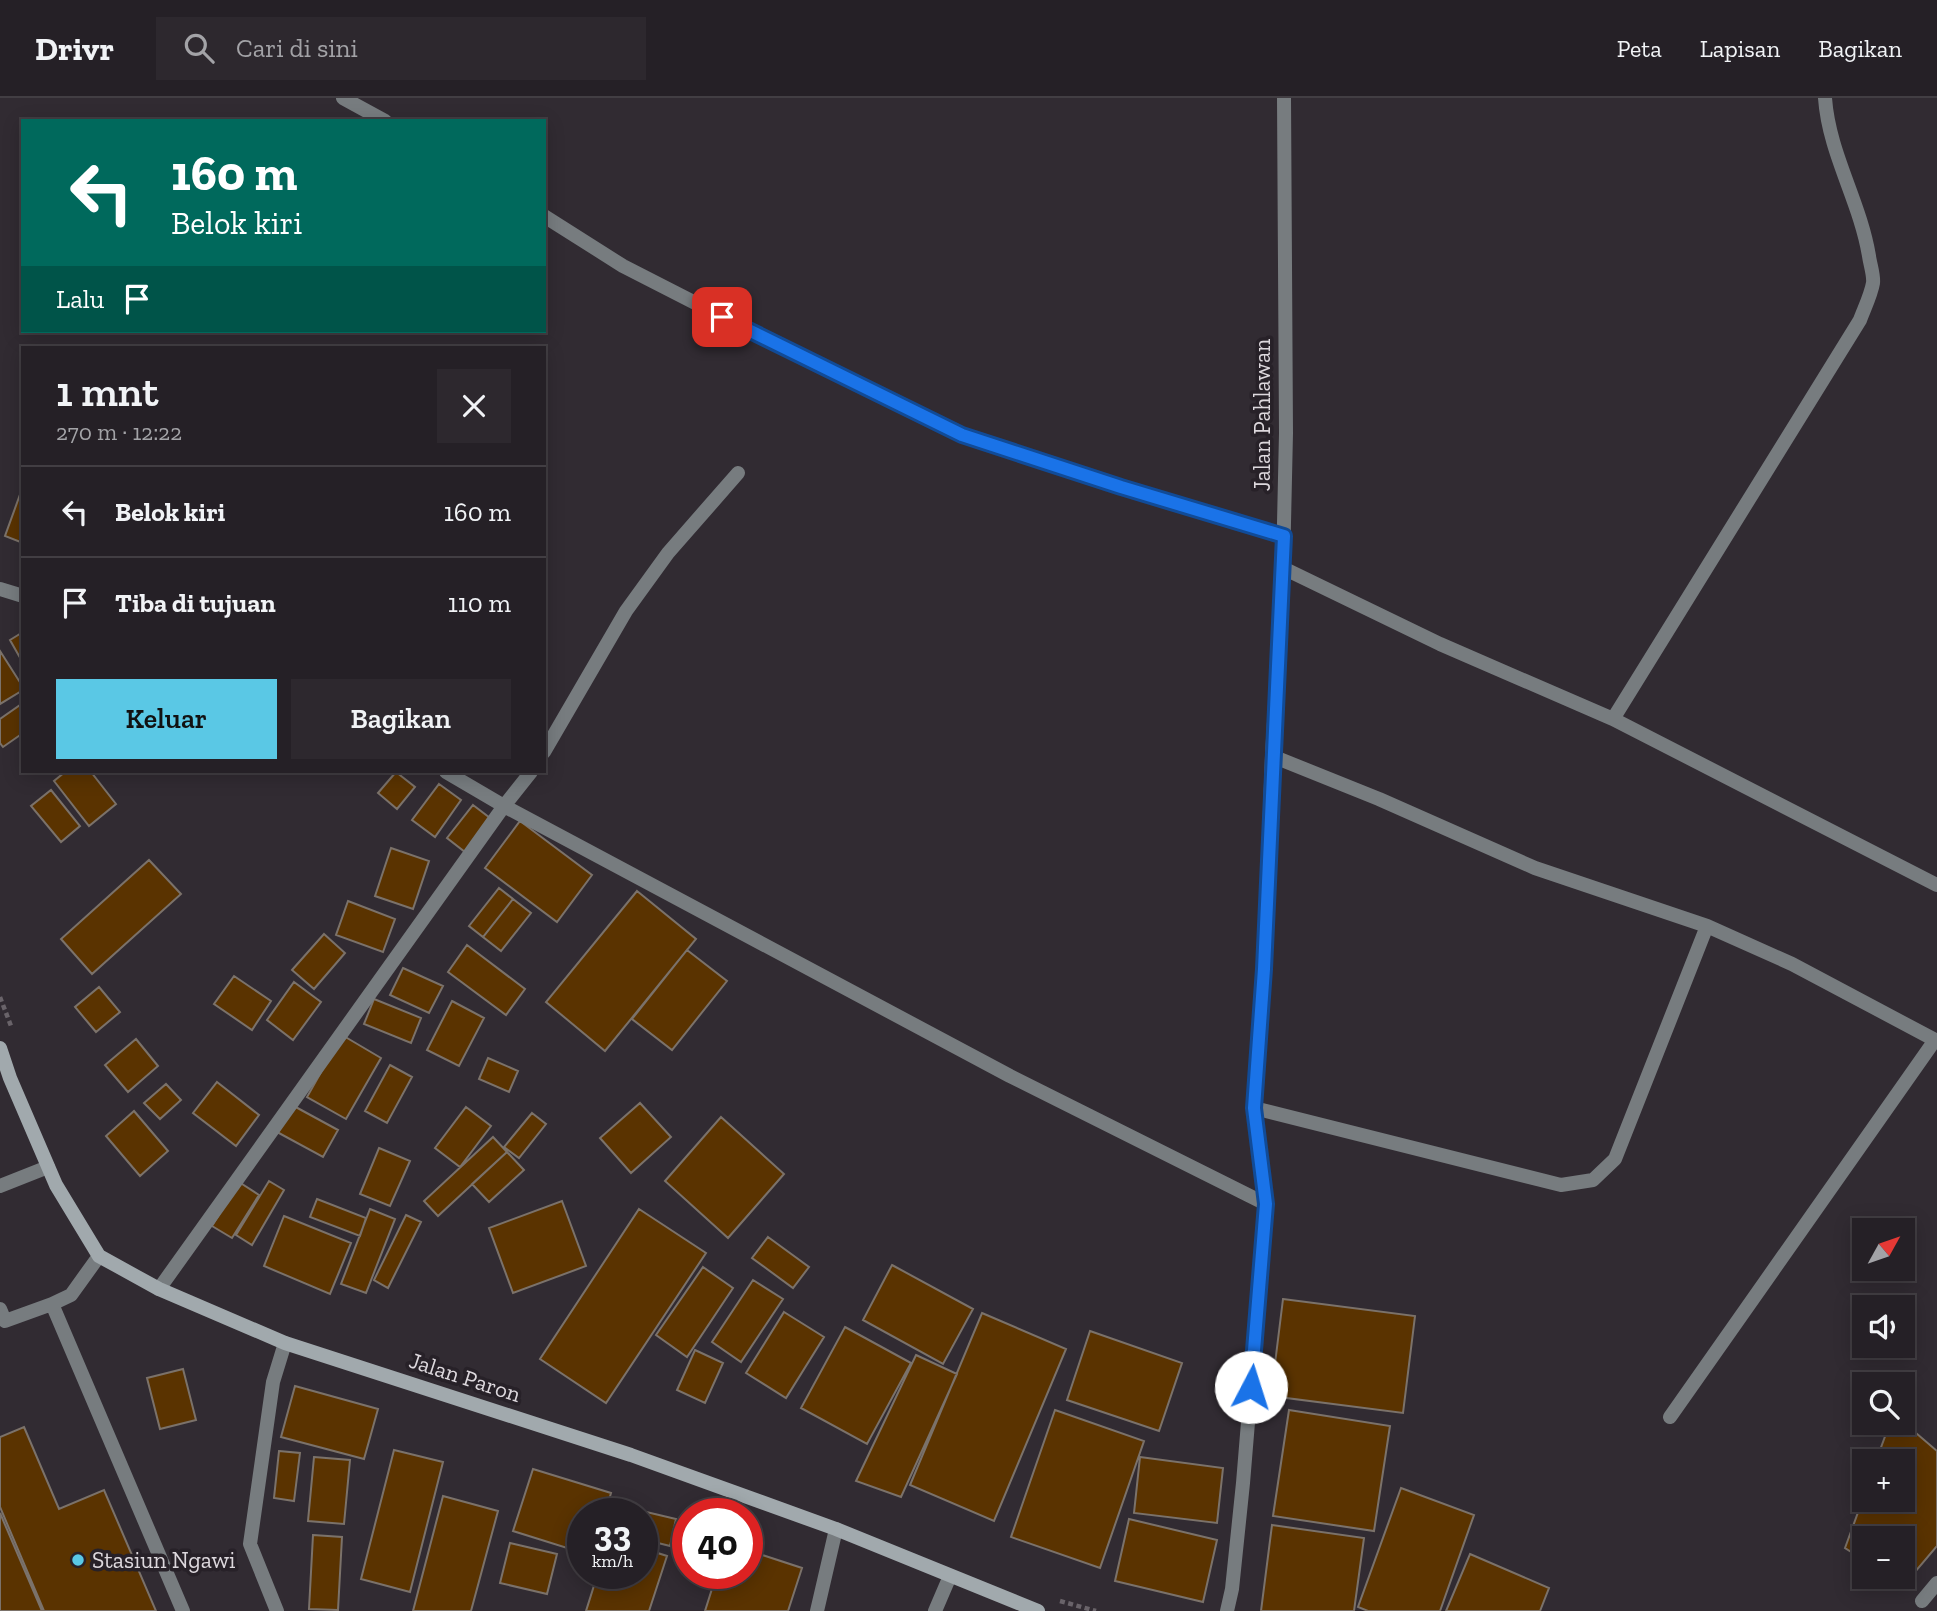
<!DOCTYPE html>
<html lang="id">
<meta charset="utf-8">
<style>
:root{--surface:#252026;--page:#2d282e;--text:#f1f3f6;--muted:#a3a3a7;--line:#423e43;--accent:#5ac8e5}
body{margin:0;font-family:"Zilla Slab",serif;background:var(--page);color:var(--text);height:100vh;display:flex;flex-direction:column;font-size:26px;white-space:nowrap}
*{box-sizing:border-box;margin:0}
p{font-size:23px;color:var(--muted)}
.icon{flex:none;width:38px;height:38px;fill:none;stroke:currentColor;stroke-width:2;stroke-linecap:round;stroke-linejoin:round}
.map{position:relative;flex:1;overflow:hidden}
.side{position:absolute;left:21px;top:248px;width:525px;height:427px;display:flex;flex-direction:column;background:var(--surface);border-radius:0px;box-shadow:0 4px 18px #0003,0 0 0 2px var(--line)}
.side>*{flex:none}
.top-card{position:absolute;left:21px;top:21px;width:525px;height:214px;border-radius:0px;box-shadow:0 4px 18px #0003,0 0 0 2px var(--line);background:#00695c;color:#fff;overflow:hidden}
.needle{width:46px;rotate:50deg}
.tools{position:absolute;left:1852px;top:1120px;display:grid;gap:14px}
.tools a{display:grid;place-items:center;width:63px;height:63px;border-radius:0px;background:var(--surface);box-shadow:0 4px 18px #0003,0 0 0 2px var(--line);font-size:35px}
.speed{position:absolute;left:567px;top:1400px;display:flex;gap:14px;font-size:35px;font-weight:700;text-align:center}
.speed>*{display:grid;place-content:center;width:91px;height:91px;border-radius:50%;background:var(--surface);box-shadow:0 4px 18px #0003,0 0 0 2px var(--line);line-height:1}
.speed small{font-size:18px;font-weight:400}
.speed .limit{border:10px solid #d22;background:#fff;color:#111}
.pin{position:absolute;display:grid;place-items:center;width:60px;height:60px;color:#fff;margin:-30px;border-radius:14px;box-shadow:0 4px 10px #0006}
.me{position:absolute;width:77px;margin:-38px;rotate:5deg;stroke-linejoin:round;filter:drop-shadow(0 0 5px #0008)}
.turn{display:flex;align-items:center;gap:24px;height:147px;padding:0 35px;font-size:32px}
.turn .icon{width:91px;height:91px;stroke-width:2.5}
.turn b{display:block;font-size:49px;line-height:60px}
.then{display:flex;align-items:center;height:66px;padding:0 35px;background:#0003;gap:14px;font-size:26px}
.round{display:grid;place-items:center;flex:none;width:74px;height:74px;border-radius:0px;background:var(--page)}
.summary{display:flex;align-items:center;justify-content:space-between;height:119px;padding:0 35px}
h1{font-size:42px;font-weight:600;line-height:52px}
.action{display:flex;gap:14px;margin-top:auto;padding:14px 35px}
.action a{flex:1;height:80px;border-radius:0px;background:var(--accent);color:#111;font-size:28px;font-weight:600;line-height:80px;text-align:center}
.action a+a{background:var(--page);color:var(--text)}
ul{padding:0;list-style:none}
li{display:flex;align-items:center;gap:21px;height:91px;padding:0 35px;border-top:2px solid var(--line)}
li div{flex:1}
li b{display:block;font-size:26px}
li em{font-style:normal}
header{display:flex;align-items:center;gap:42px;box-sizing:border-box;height:98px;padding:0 35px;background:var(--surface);border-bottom:2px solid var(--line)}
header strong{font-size:33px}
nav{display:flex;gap:38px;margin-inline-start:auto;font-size:24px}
.search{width:490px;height:63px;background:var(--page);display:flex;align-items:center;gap:18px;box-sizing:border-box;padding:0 24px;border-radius:0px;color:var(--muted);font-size:26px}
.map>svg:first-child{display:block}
.building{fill:#5a3300;stroke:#7b726a;stroke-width:2}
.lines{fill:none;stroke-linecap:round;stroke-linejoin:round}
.path{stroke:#696369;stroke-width:4.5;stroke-dasharray:5 3.5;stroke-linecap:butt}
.service{stroke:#777c7f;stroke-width:14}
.minor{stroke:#777c7f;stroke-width:14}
.tertiary{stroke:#777c7f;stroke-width:14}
.secondary{stroke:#a1a9ad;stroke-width:14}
.route-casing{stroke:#114b97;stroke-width:18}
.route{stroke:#1a73e8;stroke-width:12}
.poi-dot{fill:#5ac8e5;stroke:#272128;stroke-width:2.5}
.labels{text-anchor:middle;stroke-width:7;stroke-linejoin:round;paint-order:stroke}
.street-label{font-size:23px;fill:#ddd8dd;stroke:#272128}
.poi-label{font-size:23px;fill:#ddd8dd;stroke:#272128;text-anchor:start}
</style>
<header>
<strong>Drivr</strong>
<div class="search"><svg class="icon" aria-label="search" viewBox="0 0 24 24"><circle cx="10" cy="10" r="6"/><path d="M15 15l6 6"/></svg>Cari di sini</div>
<nav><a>Peta</a><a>Lapisan</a><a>Bagikan</a></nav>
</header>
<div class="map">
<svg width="1937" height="1513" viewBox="0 0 1937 1513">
<rect width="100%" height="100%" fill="#312b32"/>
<path class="building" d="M 22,391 L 23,391 L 23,445 L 5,438 Z
M 23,534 L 23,565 L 10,542 Z
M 0,553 L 23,589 L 23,592 L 0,606 Z
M 23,605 L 23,635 L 3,649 L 0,645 L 0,621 Z
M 65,674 L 91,674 L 116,706 L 89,728 L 54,683 Z
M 396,674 L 415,689 L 397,711 L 378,695 Z
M 439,686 L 461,702 L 435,739 L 412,722 Z
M 51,692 L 80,728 L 61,744 L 31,708 Z
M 473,707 L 490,720 L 465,754 L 447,740 Z
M 520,723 L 592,777 L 557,824 L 485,770 Z
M 391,750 L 429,763 L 413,811 L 375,798 Z
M 149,762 L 181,796 L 92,876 L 61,841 Z
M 499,790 L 513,801 L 483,839 L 469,828 Z
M 637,793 L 696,841 L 605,953 L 546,904 Z
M 513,801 L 531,815 L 501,853 L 483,839 Z
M 348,803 L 395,821 L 383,854 L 336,837 Z
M 324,836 L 345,855 L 314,891 L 292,872 Z
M 467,847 L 525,891 L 506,917 L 448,874 Z
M 687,852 L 727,883 L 672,952 L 632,921 Z
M 403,870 L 443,888 L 429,915 L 390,897 Z
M 234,878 L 271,903 L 252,932 L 214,906 Z
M 294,884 L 321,904 L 293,942 L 267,922 Z
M 99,889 L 120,914 L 96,934 L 75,909 Z
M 374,901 L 421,920 L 411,945 L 364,926 Z
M 452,903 L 484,920 L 459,968 L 427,952 Z
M 342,937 L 381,960 L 346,1021 L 307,999 Z
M 136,941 L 158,968 L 128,994 L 105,967 Z
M 488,960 L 518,973 L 509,994 L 479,981 Z
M 390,967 L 412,979 L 387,1025 L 365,1013 Z
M 217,984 L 259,1017 L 236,1048 L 193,1015 Z
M 166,986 L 181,1002 L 160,1021 L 144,1005 Z
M 640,1005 L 671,1039 L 631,1075 L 600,1040 Z
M 292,1007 L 338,1032 L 323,1059 L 277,1034 Z
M 466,1009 L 491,1028 L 460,1069 L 435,1050 Z
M 134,1013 L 168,1053 L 140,1078 L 106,1038 Z
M 532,1015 L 546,1026 L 519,1060 L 504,1049 Z
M 721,1019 L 784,1076 L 728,1140 L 665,1083 Z
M 493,1039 L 507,1054 L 438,1118 L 424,1103 Z
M 379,1050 L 410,1063 L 390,1108 L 360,1096 Z
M 507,1054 L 524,1072 L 489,1104 L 472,1086 Z
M 269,1083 L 284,1092 L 252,1147 L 236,1137 Z
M 239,1084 L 259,1097 L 232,1140 L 212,1128 Z
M 317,1101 L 366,1120 L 360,1138 L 310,1119 Z
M 562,1103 L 586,1168 L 513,1195 L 489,1130 Z
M 370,1111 L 395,1121 L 366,1195 L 341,1186 Z
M 639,1111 L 706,1155 L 606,1305 L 540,1261 Z
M 406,1117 L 421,1124 L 388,1190 L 374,1182 Z
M 284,1118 L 351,1145 L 330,1196 L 264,1168 Z
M 768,1139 L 809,1169 L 793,1190 L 752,1160 Z
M 892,1167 L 973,1211 L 943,1266 L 863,1222 Z
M 703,1169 L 733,1190 L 687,1259 L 656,1237 Z
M 753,1182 L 783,1201 L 741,1264 L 712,1244 Z
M 1283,1201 L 1415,1218 L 1403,1315 L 1271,1298 Z
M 784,1214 L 824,1239 L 786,1300 L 746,1275 Z
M 982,1215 L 1066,1251 L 994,1423 L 910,1387 Z
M 845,1229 L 911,1265 L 867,1346 L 801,1310 Z
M 1090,1233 L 1182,1265 L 1159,1333 L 1067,1302 Z
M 695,1252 L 723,1265 L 705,1305 L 677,1292 Z
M 916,1257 L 957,1276 L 901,1399 L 856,1383 Z
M 183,1271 L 196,1322 L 160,1331 L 147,1280 Z
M 295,1288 L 378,1311 L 364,1361 L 281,1339 Z
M 1055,1312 L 1144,1343 L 1100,1470 L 1011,1439 Z
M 1289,1312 L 1390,1328 L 1374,1433 L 1273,1418 Z
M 1902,1323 L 1937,1353 L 1937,1448 L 1904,1487 L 1891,1479 L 1902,1479 L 1902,1440 L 1864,1440 L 1864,1462 L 1845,1450 L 1864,1398 L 1864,1402 L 1902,1402 L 1902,1363 L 1876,1363 L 1890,1325 L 1902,1325 Z
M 24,1329 L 59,1411 L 104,1392 L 156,1513 L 44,1513 L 0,1409 L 0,1339 Z
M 394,1352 L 443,1364 L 410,1494 L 361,1481 Z
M 279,1353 L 300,1355 L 294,1403 L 274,1400 Z
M 314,1359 L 350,1362 L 344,1426 L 308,1423 Z
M 1140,1359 L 1223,1370 L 1217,1425 L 1134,1415 Z
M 533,1371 L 611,1395 L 605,1416 L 583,1416 L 583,1455 L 513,1433 Z
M 1401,1390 L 1474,1417 L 1440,1513 L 1368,1513 L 1358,1509 Z
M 443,1398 L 498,1413 L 471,1513 L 413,1513 Z
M 621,1408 L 676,1421 L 670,1448 L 642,1441 L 642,1416 L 619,1416 Z
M 0,1415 L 42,1513 L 0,1513 Z
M 1129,1421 L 1217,1442 L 1203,1504 L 1115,1483 Z
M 1272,1427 L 1364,1440 L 1354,1513 L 1261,1513 Z
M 313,1437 L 342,1439 L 338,1512 L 309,1511 Z
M 510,1445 L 557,1456 L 547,1496 L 500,1485 Z
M 642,1450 L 667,1458 L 649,1513 L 586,1513 L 598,1475 L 642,1475 Z
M 747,1452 L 802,1470 L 788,1513 L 705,1513 L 717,1475 L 747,1475 Z
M 1470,1456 L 1549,1490 L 1540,1513 L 1446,1513 Z"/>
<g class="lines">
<path class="path" d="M 0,899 L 11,928
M 1060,1503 L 1096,1513"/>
<path class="service" d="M 0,1088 L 48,1069
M 99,1158 L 71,1197 L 52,1206 L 183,1513
M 0,1211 L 5,1223 L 52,1206
M 935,1513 L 950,1478"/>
<path class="minor" d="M 343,0 L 385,23
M 544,118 L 623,168 L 797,257 L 962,337 L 1121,389 L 1284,438
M 1283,470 L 1440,546 L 1613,621 L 1937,787
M 0,491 L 23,498
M 1613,621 L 1860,222 C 1864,211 1871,197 1873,185 C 1874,177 1870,166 1869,158 C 1860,103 1829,56 1825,0
M 544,654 L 626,513 L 668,455 L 738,375
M 1272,658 L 1379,701 L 1535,770 L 1707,828 L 1792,866 L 1937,943
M 446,674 L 504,708 L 1010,978 L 1266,1106
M 1254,1010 L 1561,1087 L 1593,1082 L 1615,1061 L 1707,828
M 159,1191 L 504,708 L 531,674
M 1670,1319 L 1935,942
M 1922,1503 L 1937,1485
M 277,1513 L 250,1446 L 273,1284 L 285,1245
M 817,1513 L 836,1431"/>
<path class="tertiary" d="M 1227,1513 L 1232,1491 L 1243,1385 L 1266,1106 L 1254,1010 L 1264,871 L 1272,658 L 1283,470 L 1286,335 L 1284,0"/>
<path class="secondary" d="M 0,950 L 10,980 L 56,1087 L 99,1158 L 159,1191 L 285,1245 L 631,1357 L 836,1431 L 1038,1513"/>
</g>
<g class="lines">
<defs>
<path id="route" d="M 722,219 L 962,337 L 1121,389 L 1284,438 L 1264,871 L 1254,1010 L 1266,1106 L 1251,1289"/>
</defs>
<use href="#route" class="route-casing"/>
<use href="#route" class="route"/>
</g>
<circle class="poi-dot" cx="78" cy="1462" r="7"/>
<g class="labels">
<g class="street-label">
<text transform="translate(1262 317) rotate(-90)" y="8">Jalan Pahlawan</text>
<text transform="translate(465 1279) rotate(18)" y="8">Jalan Paron</text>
</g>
<g class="poi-label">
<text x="92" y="1470">Stasiun Ngawi</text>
</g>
</g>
</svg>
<div class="tools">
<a><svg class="needle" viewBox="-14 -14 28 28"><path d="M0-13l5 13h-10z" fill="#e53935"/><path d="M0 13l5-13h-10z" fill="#a3a3a7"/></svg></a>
<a><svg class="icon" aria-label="sound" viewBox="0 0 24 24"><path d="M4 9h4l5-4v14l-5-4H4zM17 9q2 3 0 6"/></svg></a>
<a><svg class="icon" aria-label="search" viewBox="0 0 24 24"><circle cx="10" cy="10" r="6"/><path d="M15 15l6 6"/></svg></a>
<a>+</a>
<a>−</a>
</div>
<div class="speed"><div>33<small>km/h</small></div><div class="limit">40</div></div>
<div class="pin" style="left:722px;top:219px;background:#d93025"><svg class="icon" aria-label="arrive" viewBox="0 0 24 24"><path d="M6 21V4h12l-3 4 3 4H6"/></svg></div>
<svg class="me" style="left:1251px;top:1289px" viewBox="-20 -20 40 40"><circle r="19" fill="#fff"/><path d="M0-13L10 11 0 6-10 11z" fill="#1a73e8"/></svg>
<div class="top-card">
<div class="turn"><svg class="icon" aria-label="left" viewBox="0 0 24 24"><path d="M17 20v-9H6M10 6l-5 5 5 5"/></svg><div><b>160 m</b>Belok kiri</div></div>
<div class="then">Lalu<svg class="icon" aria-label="arrive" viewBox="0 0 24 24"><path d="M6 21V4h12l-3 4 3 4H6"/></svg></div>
</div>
<section class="side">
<div class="summary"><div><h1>1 mnt</h1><p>270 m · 12:22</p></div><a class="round"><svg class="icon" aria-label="close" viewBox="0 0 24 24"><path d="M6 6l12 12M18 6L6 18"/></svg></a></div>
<ul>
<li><svg class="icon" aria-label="left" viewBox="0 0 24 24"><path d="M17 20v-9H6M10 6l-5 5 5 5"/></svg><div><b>Belok kiri</b></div><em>160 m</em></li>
<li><svg class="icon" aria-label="arrive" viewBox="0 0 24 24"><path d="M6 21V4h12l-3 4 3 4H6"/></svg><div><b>Tiba di tujuan</b></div><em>110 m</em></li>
</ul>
<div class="action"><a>Keluar</a><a>Bagikan</a></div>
</section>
</div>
